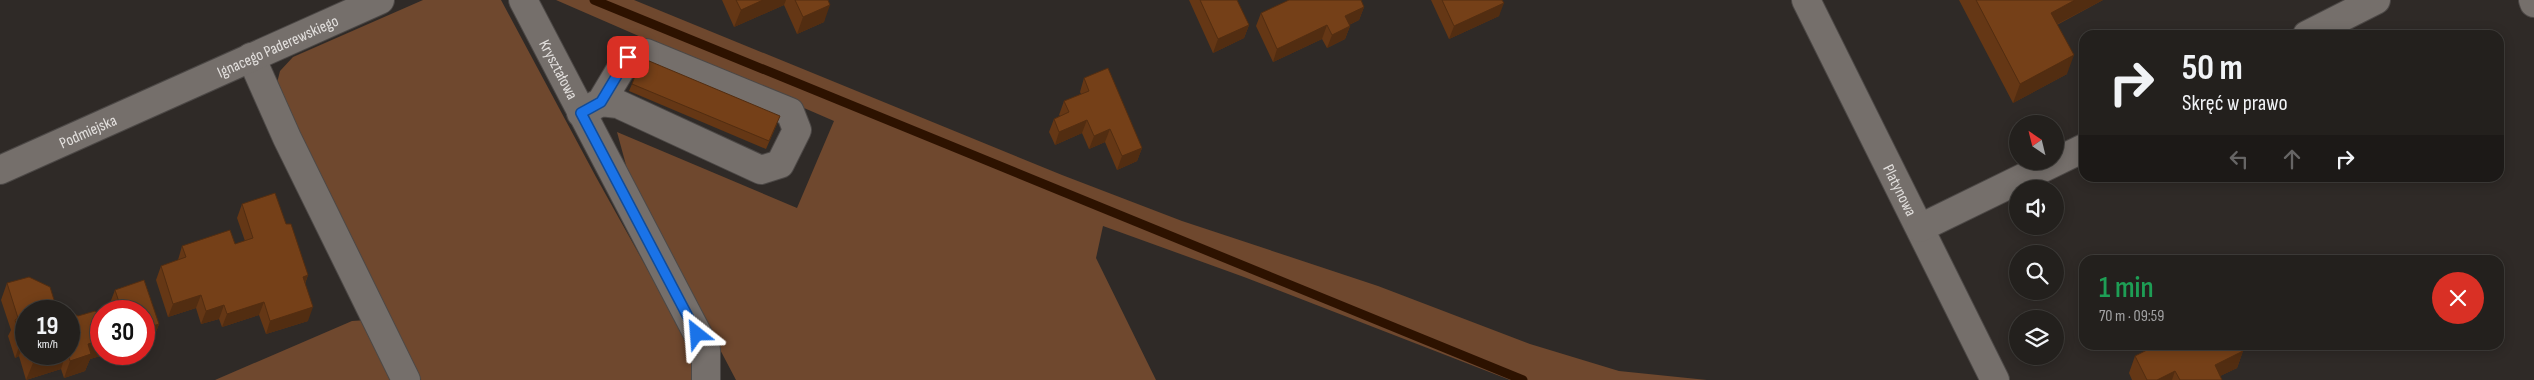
<!DOCTYPE html>
<html lang="pl">
<meta charset="utf-8">
<style>
:root{--surface:#23201d;--page:#2f2d2a;--text:#f1f3f6;--muted:#a3a3a4;--line:#403e3b}
body{margin:0;font-family:"Sofia Sans Condensed",sans-serif;background:var(--page);color:var(--text);height:100vh;display:flex;flex-direction:column;font-size:19px;white-space:nowrap}
*{box-sizing:border-box;margin:0}
p{font-size:16px;color:var(--muted)}
.icon{flex:none;width:28px;height:28px;fill:none;stroke:currentColor;stroke-width:2;stroke-linecap:round;stroke-linejoin:round}
.map{position:relative;flex:1;overflow:hidden}
.details{position:absolute;left:2079px;top:255px;width:425px;height:95px;display:flex;flex-direction:column;background:var(--surface);border-radius:15px;box-shadow:0 2px 12px #0003,0 0 0 1px var(--line)}
.details>*{flex:none}
.hud{position:absolute;left:2079px;top:30px;width:425px;height:152px;border-radius:15px;box-shadow:0 2px 12px #0003,0 0 0 1px var(--line);background:#23201d;color:var(--text);overflow:hidden}
.needle{width:32px;rotate:325deg}
.fabs{position:absolute;left:2009px;top:115px;display:grid;gap:10px}
.fabs a{display:grid;place-items:center;width:55px;height:55px;border-radius:50%;background:var(--surface);box-shadow:0 2px 12px #0003,0 0 0 1px var(--line);font-size:25px}
.speed{position:absolute;left:15px;top:300px;display:flex;gap:10px;font-size:25px;font-weight:700;text-align:center}
.speed>*{display:grid;place-content:center;width:65px;height:65px;border-radius:50%;background:var(--surface);box-shadow:0 2px 12px #0003,0 0 0 1px var(--line);line-height:1}
.speed small{font-size:12px;font-weight:400}
.speed .limit{border:8px solid #d22;background:#fff;color:#111}
.pin{position:absolute;display:grid;place-items:center;width:42px;height:42px;color:#fff;margin:-21px;border-radius:10px;box-shadow:0 2px 8px #0006}
.me{position:absolute;width:55px;margin:-28px;rotate:332deg;stroke-linejoin:round;filter:drop-shadow(0 0 4px #0008)}
.turn{display:flex;align-items:center;gap:18px;height:105px;padding:0 20px;font-size:22px}
.turn .icon{width:65px;height:65px;stroke-width:2.5}
.turn b{display:block;font-size:35px;line-height:42px}
.lanes{display:flex;align-items:center;height:48px;padding:0 20px;background:#0003;justify-content:center;gap:25px;direction:ltr}
.lanes .off{opacity:.35}
.round{display:grid;place-items:center;flex:none;width:52px;height:52px;border-radius:26px;background:var(--page)}
.overview{display:flex;align-items:center;justify-content:space-between;height:85px;padding:0 20px}
h1{font-size:30px;font-weight:600;line-height:38px;color:#1e9e55}
.map>svg:first-child{display:block}
.green{fill:#6f482e}
.lines{fill:none;stroke-linecap:round;stroke-linejoin:round}
.stream{stroke:#2d1200;stroke-width:9}
.minor-casing{stroke:#4c4846;stroke-width:30}
.minor{stroke:#756f6b;stroke-width:28}
.wall{fill:#653715;fill-rule:evenodd}
.shaded-wall{fill:#522d11}
.building{fill:#754018;stroke:#522d11}
.route-casing{stroke:#114b97;stroke-width:12}
.route{stroke:#1a73e8;stroke-width:9}
.labels{text-anchor:middle;stroke-width:4.5;stroke-linejoin:round;paint-order:stroke}
.street-label{font-size:16px;fill:#e3e0de;stroke:#2f2a27}
</style>
<div class="map">
<svg width="2534" height="380" viewBox="0 0 2534 380">
<rect width="100%" height="100%" fill="#2f2a27"/>
<path class="green" d="M 423,0 L 501,0 L 596,177 L 684,335 L 695,361 L 692,380 L 413,380 L 277,83 L 280,71 L 293,57 Z
M 556,0 L 634,0 L 1062,175 L 1182,221 L 1378,286 L 1530,344 L 1619,371 L 1707,380 L 1510,380 L 1244,277 L 1103,226 L 1096,258 L 1156,380 L 736,380 L 629,176 L 617,132 L 797,208 L 834,121 Z
M 367,320 L 396,380 L 215,380 L 352,321 Z"/>
<g class="lines">
<path class="stream" d="M 594,0 L 1523,380"/>
<defs>
<g id="minor">
<path id="s1" d="M 523,0 L 706,350 L 706,380"/>
<path id="s2" d="M 1806,0 L 1995,380"/>
<path d="M 2533,0 L 2534,3"/>
<path d="M 2307,35 L 2376,0"/>
<path d="M 251,57 L 287,138 L 406,380"/>
<path d="M 581,113 L 601,102 L 618,104 L 761,170 L 780,164 L 797,130 L 790,112 L 646,53 L 628,57 L 601,102"/>
<path id="s3" d="M 0,170 L 380,0"/>
<path d="M 1920,228 L 2084,148"/>
</g>
</defs>
<use href="#minor" class="minor-casing"/>
<use href="#minor" class="minor"/>
</g>
<path class="wall" d="M 722,0 L 828,0 L 824,22 L 797,34 L 784,5 L 734,27 Z
M 1189,0 L 1237,0 L 1249,25 L 1244,38 L 1213,53 Z
M 1431,0 L 1502,0 L 1499,16 L 1449,39 Z
M 1959,0 L 2103,0 L 2057,25 L 2067,74 L 2013,103 Z
M 1364,7 L 1359,20 L 1349,25 L 1350,26 L 1345,39 L 1327,48 L 1322,39 L 1273,62 L 1256,26 L 1261,13 Z
M 1084,78 L 1142,148 L 1137,161 L 1117,170 L 1105,142 L 1089,149 L 1082,133 L 1055,145 L 1049,132 L 1054,119 L 1060,116 L 1059,115 L 1064,101 L 1081,94 L 1080,92 Z
M 632,84 L 777,124 L 766,149 L 629,91 Z
M 242,204 L 286,224 L 308,275 L 305,284 L 308,321 L 266,334 L 259,315 L 222,327 L 219,319 L 201,324 L 196,308 L 168,317 L 156,280 L 161,266 L 178,260 L 182,246 L 235,244 L 245,241 L 237,218 Z
M 144,280 L 159,324 L 154,337 L 144,340 L 144,311 L 113,311 L 110,303 L 115,290 Z
M 7,283 L 55,303 L 104,355 L 90,359 L 85,371 L 64,378 L 61,369 L 26,380 L 19,356 L 15,358 L 8,336 L 11,330 L 1,300 ZM 26,311 L 69,354 L 26,354 Z
M 2243,351 L 2237,368 L 2220,376 L 2222,380 L 2132,380 L 2129,373 L 2135,356 Z"/>
<path class="shaded-wall" d="M 763,0 L 786,0 L 784,5 L 734,27 L 741,10 Z
M 2075,0 L 2103,0 L 2044,31 L 2051,13 Z
M 1504,3 L 1499,16 L 1449,39 L 1454,26 Z
M 830,5 L 824,22 L 797,34 L 803,17 Z
M 1364,7 L 1359,20 L 1340,29 L 1345,16 Z
M 1249,25 L 1244,38 L 1213,53 L 1218,39 Z
M 1327,25 L 1322,39 L 1273,62 L 1277,49 Z
M 1350,26 L 1345,39 L 1327,48 L 1332,35 Z
M 2074,55 L 2067,74 L 2013,103 L 2020,84 Z
M 1087,120 L 1082,133 L 1055,145 L 1059,132 Z
M 1110,129 L 1105,142 L 1089,149 L 1094,136 Z
M 1142,148 L 1137,161 L 1117,170 L 1122,156 Z
M 308,275 L 303,288 L 303,277 Z
M 201,295 L 196,308 L 168,317 L 173,304 Z
M 264,302 L 259,315 L 222,327 L 227,314 Z
M 224,305 L 219,319 L 201,324 L 206,311 Z
M 313,307 L 308,321 L 266,334 L 270,321 Z
M 159,324 L 154,337 L 144,340 L 144,329 Z
M 25,340 L 19,356 L 15,358 L 21,341 Z
M 101,340 L 101,354 L 105,354 L 104,355 L 90,359 L 85,371 L 64,378 L 70,361 L 88,344 Z
M 2243,351 L 2237,368 L 2212,380 L 2215,365 Z
M 61,354 L 66,354 L 61,369 L 26,380 L 33,363 Z
M 2175,371 L 2172,380 L 2157,380 Z"/>
<path class="building" d="M 736,0 L 763,0 L 741,10 Z
M 795,0 L 828,0 L 830,5 L 803,17 Z
M 1200,0 L 1237,0 L 1249,25 L 1218,39 Z
M 1289,0 L 1361,0 L 1364,7 L 1345,16 L 1350,26 L 1332,35 L 1327,25 L 1277,49 L 1261,13 Z
M 1442,0 L 1502,0 L 1504,3 L 1454,26 Z
M 1976,0 L 2075,0 L 2051,13 L 2074,55 L 2020,84 Z
M 642,58 L 780,116 L 769,141 L 632,84 Z
M 1108,68 L 1142,148 L 1122,156 L 1110,129 L 1094,136 L 1087,120 L 1059,132 L 1054,119 L 1069,112 L 1064,101 L 1089,91 L 1084,78 Z
M 275,193 L 286,224 L 291,224 L 308,275 L 303,277 L 313,307 L 270,321 L 264,302 L 227,314 L 224,305 L 206,311 L 201,295 L 173,304 L 161,266 L 186,257 L 182,246 L 230,230 L 235,244 L 253,238 L 242,204 Z
M 29,277 L 50,287 L 55,303 L 78,316 L 95,311 L 101,315 L 101,340 L 88,344 L 91,354 L 70,361 L 68,354 L 69,354 L 69,311 L 26,311 L 26,343 L 25,340 L 21,341 L 15,320 L 18,318 L 7,283 Z
M 144,280 L 159,324 L 144,329 L 144,311 L 122,311 L 115,290 Z
M 2157,345 L 2240,345 L 2243,351 L 2215,365 L 2222,380 L 2180,380 L 2175,371 L 2157,380 L 2147,380 L 2135,356 Z
M 30,354 L 61,354 L 33,363 Z"/>
<g class="lines">
<defs>
<path id="route" d="M 628,57 L 601,102 L 581,113 L 697,334"/>
</defs>
<use href="#route" class="route-casing"/>
<use href="#route" class="route"/>
</g>
<g class="labels">
<g class="street-label">
<text dy="6" stroke="none"><textPath href="#s3" startOffset="304">Ignacego Paderewskiego</textPath></text>
<text dy="6" stroke="none"><textPath href="#s1" startOffset="78">Kryształowa</textPath></text>
<text dy="6" stroke="none"><textPath href="#s3" startOffset="96">Podmiejska</textPath></text>
<text dy="6" stroke="none"><textPath href="#s2" startOffset="212">Platynowa</textPath></text>
</g>
</g>
</svg>
<div class="fabs">
<a><svg class="needle" viewBox="-14 -14 28 28"><path d="M0-13l5 13h-10z" fill="#e53935"/><path d="M0 13l5-13h-10z" fill="#a3a3a4"/></svg></a>
<a><svg class="icon" aria-label="sound" viewBox="0 0 24 24"><path d="M4 9h4l5-4v14l-5-4H4zM17 9q2 3 0 6"/></svg></a>
<a><svg class="icon" aria-label="search" viewBox="0 0 24 24"><circle cx="10" cy="10" r="6"/><path d="M15 15l6 6"/></svg></a>
<a><svg class="icon" aria-label="layers" viewBox="0 0 24 24"><path d="M12 4l9 5-9 5-9-5zM3 14l9 5 9-5"/></svg></a>
</div>
<div class="speed"><div>19<small>km/h</small></div><div class="limit">30</div></div>
<div class="pin" style="left:628px;top:57px;background:#d93025"><svg class="icon" aria-label="arrive" viewBox="0 0 24 24"><path d="M6 21V4h12l-3 4 3 4H6"/></svg></div>
<svg class="me" style="left:697px;top:334px" viewBox="-20 -20 40 40"><path d="M0-17L14 15 0 8-14 15z" fill="#1a73e8" stroke="#fff" stroke-width="4"/></svg>
<div class="hud">
<div class="turn"><svg class="icon" aria-label="right" viewBox="0 0 24 24"><path d="M7 20v-9h11M14 6l5 5-5 5"/></svg><div><b>50 m</b>Skręć w prawo</div></div>
<div class="lanes"><svg class="icon off" aria-label="left" viewBox="0 0 24 24"><path d="M17 20v-9H6M10 6l-5 5 5 5"/></svg><svg class="icon off" aria-label="ahead" viewBox="0 0 24 24"><path d="M12 20V5M6 11l6-6 6 6"/></svg><svg class="icon" aria-label="right" viewBox="0 0 24 24"><path d="M7 20v-9h11M14 6l5 5-5 5"/></svg></div>
</div>
<section class="details">
<div class="overview"><div><h1>1 min</h1><p>70 m · 09:59</p></div><a class="round" style="background:#d93025;color:#fff"><svg class="icon" aria-label="close" viewBox="0 0 24 24"><path d="M6 6l12 12M18 6L6 18"/></svg></a></div>
</section>
</div>
